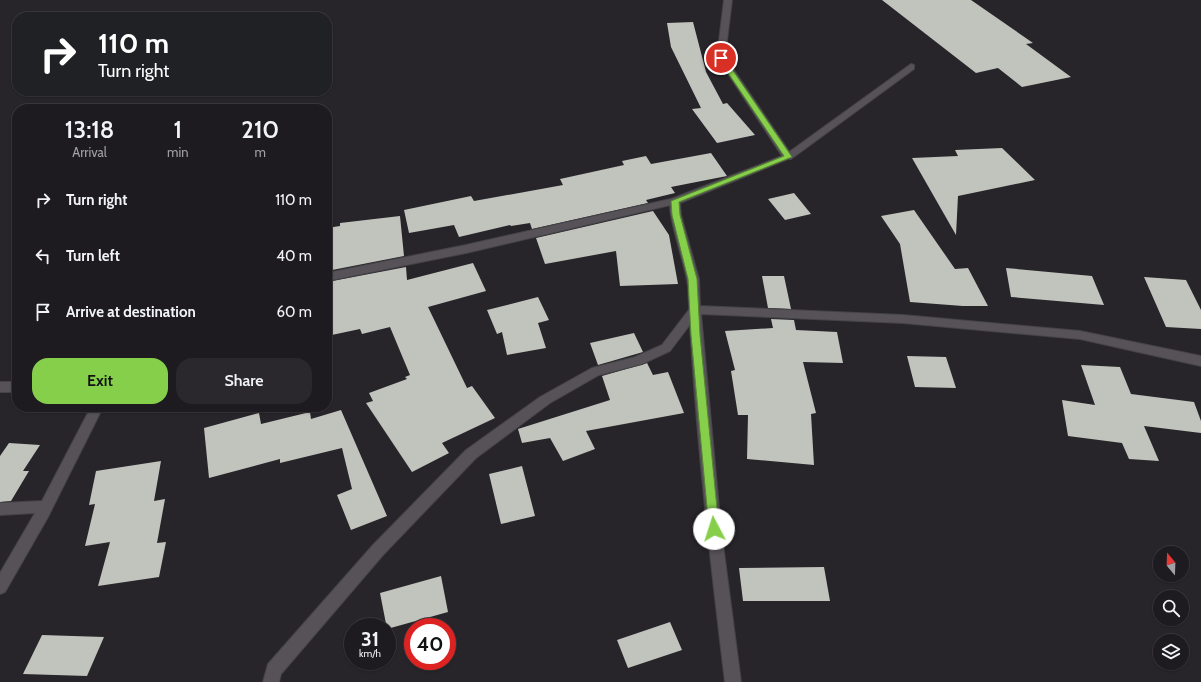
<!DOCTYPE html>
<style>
:root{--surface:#1d1b20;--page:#2a282d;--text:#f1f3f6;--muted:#a0a1a5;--line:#3b393e;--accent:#86cf4b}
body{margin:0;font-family:Cabin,sans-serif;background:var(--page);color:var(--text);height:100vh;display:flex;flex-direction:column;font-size:15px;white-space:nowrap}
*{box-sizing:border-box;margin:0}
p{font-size:13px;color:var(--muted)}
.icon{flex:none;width:22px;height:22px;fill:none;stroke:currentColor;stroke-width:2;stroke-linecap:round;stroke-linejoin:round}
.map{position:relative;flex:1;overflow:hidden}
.drawer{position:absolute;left:12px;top:104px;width:320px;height:308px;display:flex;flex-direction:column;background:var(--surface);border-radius:16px;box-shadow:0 1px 3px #0004,0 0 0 1px var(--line)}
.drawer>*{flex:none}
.banner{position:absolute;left:12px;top:12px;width:320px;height:84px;border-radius:16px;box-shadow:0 1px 3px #0004,0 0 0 1px var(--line);background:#202124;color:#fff;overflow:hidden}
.needle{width:26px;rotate:341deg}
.fabs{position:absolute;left:1153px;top:546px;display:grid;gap:8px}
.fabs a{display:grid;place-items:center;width:36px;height:36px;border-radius:50%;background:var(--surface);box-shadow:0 1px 3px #0004,0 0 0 1px var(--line);font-size:20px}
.speed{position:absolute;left:344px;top:618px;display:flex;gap:8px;font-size:20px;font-weight:700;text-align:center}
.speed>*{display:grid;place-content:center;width:52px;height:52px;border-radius:50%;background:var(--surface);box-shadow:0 1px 3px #0004,0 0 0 1px var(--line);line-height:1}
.speed small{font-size:10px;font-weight:400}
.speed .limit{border:6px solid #d22;background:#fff;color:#111}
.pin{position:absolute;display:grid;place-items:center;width:34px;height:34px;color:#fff;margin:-17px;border:2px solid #fff;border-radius:50%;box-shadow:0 1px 4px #0007}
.me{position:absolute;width:44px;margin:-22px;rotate:355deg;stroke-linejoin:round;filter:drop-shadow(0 0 3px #0008)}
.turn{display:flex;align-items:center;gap:14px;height:84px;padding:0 20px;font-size:18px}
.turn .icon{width:52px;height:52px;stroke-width:2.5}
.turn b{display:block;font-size:28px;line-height:34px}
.eta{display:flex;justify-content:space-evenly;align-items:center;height:68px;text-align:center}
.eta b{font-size:24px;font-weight:600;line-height:28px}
.primary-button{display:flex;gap:8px;margin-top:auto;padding:8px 20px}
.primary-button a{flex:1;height:46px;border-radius:16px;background:var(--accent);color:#111;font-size:16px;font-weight:600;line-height:46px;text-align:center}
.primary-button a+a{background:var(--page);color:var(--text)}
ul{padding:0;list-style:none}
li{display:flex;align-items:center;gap:12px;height:56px;padding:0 20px}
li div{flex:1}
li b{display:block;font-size:15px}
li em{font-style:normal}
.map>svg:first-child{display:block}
.building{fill:#c0c4bd}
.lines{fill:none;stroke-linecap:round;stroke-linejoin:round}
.service-casing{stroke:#444246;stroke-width:2}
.minor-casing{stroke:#444246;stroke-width:2}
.tertiary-casing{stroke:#444246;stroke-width:2}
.service{fill:#565258;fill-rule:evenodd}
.minor{fill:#565258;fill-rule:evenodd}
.tertiary{fill:#565258;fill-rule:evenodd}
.route{fill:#86cf4b;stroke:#578731}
</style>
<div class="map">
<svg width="1201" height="682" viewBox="0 0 1201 682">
<rect width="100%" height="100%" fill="#27242a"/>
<path class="building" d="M 882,0 L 971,0 L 1033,43 L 1026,44 L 1071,77 L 1022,87 L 998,68 L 976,73 Z
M 693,22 L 706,72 L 723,104 L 727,103 L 755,135 L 717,143 L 692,109 L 701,108 L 671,47 L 667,23 Z
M 1002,148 L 1035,180 L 958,196 L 956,235 L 912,158 L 958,156 L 955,150 Z
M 711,153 L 727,176 L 671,187 L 675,193 L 646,200 L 648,203 L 532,229 L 530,223 L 511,226 L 510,225 L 459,237 L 454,225 L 409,233 L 404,210 L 471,196 L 474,201 L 563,185 L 560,179 L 624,165 L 622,161 L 646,156 L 651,164 Z
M 794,193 L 811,214 L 785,220 L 768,199 Z
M 914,210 L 955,269 L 968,268 L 988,306 L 963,306 L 910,302 L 900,244 L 881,216 Z
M 653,211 L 669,235 L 678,284 L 620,286 L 616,251 L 545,264 L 536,238 Z
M 400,216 L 404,256 L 327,271 L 327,228 L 340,226 L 340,223 Z
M 473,263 L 486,291 L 428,307 L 467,388 L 472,386 L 495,418 L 442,443 L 449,453 L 412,472 L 366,403 L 373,401 L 369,393 L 407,379 L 405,377 L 410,375 L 390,327 L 362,334 L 360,329 L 327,336 L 327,282 L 406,267 L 407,280 Z
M 1006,268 L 1092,276 L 1104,305 L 1011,297 Z
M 762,276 L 784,276 L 791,309 L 768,308 Z
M 1144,277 L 1186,280 L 1201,310 L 1201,329 L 1166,327 Z
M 538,297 L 549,320 L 538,323 L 546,348 L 507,355 L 502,332 L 497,334 L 487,310 Z
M 771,319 L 794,320 L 796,330 L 837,332 L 843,363 L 803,362 L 816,413 L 811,414 L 814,465 L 747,459 L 748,415 L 738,415 L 731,371 L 735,370 L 725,331 L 773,328 Z
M 634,333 L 643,352 L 598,365 L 590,343 Z
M 907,356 L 946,357 L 956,388 L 915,387 Z
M 647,363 L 653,375 L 668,372 L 684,413 L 586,431 L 595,449 L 563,461 L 550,438 L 522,443 L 518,429 L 610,400 L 602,376 Z
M 1081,365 L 1120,367 L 1131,394 L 1194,402 L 1201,421 L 1201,433 L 1144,426 L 1159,461 L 1129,459 L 1122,443 L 1068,436 L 1062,400 L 1095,405 Z
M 341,410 L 387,516 L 351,530 L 337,495 L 352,489 L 342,448 L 280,463 L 280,459 L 209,478 L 204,428 L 259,413 L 261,424 L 310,412 L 311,419 Z
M 9,443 L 40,445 L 23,471 L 29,471 L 11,501 L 0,502 L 0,456 Z
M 161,461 L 154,501 L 165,499 L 157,543 L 166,542 L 159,577 L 98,586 L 110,542 L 85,546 L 95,504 L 89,505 L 96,471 Z
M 522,466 L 535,516 L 501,524 L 489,474 Z
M 824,567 L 830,601 L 743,601 L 739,568 Z
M 441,576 L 448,612 L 387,629 L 380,593 Z
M 670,622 L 682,650 L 628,668 L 617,640 Z
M 42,635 L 104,637 L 87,676 L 23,674 Z"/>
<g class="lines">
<defs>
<path id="service" d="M 911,64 L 914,65 L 914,69 L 791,159 L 785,159 L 783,157 L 785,155 Z"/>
<path id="minor" d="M 675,198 L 679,199 L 680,201 L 679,203 L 466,253 L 327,281 L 327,273 L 466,245 Z
M 695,306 L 701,310 L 670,351 L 642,364 L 599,375 L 550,403 L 476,458 L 383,555 L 281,674 L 279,682 L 263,682 L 268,664 L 373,545 L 466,450 L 540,397 L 592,368 L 635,357 L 662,345 L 691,307 Z
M 0,382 L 17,382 L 17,392 L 0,392 Z
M 91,407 L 103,407 L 48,517 L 5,592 L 0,594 L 0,573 L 35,513 L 0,515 L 0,503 L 42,501 Z"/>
<path id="tertiary" d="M 724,0 L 732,0 L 725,57 L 793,157 L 680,203 L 681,215 L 699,279 L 700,306 L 903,315 L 1080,331 L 1201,356 L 1201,366 L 1080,339 L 903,323 L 701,314 L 721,529 L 741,682 L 725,682 C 709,551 694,419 688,287 C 687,269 665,211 671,199 L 782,156 L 717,57 Z"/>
</defs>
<use href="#service" class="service-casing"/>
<use href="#minor" class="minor-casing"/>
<use href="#tertiary" class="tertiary-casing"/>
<use href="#service" class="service"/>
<use href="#minor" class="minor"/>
<use href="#tertiary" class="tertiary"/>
</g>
<path class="route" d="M 719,56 L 723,56 L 792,157 L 679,202 L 680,215 L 697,279 L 700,335 L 719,529 L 718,532 L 710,532 L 709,529 L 691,335 L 688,279 L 672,215 L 671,201 L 784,156 L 718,58 Z"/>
</svg>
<div class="fabs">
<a><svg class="needle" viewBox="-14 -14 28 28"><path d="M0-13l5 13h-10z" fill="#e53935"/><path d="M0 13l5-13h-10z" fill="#a0a1a5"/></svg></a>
<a><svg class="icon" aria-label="search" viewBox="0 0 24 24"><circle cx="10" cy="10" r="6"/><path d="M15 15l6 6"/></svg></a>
<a><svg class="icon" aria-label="layers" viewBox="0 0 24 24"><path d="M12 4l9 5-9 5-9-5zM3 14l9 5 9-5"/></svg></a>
</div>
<div class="speed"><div>31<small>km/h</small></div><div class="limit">40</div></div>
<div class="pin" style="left:721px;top:58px;background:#d93025"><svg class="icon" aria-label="arrive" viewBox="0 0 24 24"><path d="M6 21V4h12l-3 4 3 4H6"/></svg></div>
<svg class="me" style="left:714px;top:529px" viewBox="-20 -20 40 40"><circle r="19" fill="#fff"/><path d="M0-13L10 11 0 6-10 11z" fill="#86cf4b"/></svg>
<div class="banner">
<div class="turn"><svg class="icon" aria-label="right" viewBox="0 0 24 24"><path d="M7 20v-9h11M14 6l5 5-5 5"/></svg><div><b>110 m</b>Turn right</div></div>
</div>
<section class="drawer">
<div class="eta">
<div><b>13:18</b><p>Arrival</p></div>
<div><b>1</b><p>min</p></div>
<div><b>210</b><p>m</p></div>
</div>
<ul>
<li><svg class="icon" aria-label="right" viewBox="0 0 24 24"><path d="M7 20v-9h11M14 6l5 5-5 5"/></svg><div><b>Turn right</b></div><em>110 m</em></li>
<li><svg class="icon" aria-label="left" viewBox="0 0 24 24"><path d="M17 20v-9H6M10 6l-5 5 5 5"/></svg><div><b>Turn left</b></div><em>40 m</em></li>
<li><svg class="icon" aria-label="arrive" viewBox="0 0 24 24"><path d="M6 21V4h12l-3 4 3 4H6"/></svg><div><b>Arrive at destination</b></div><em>60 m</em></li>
</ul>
<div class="primary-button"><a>Exit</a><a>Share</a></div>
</section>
</div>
